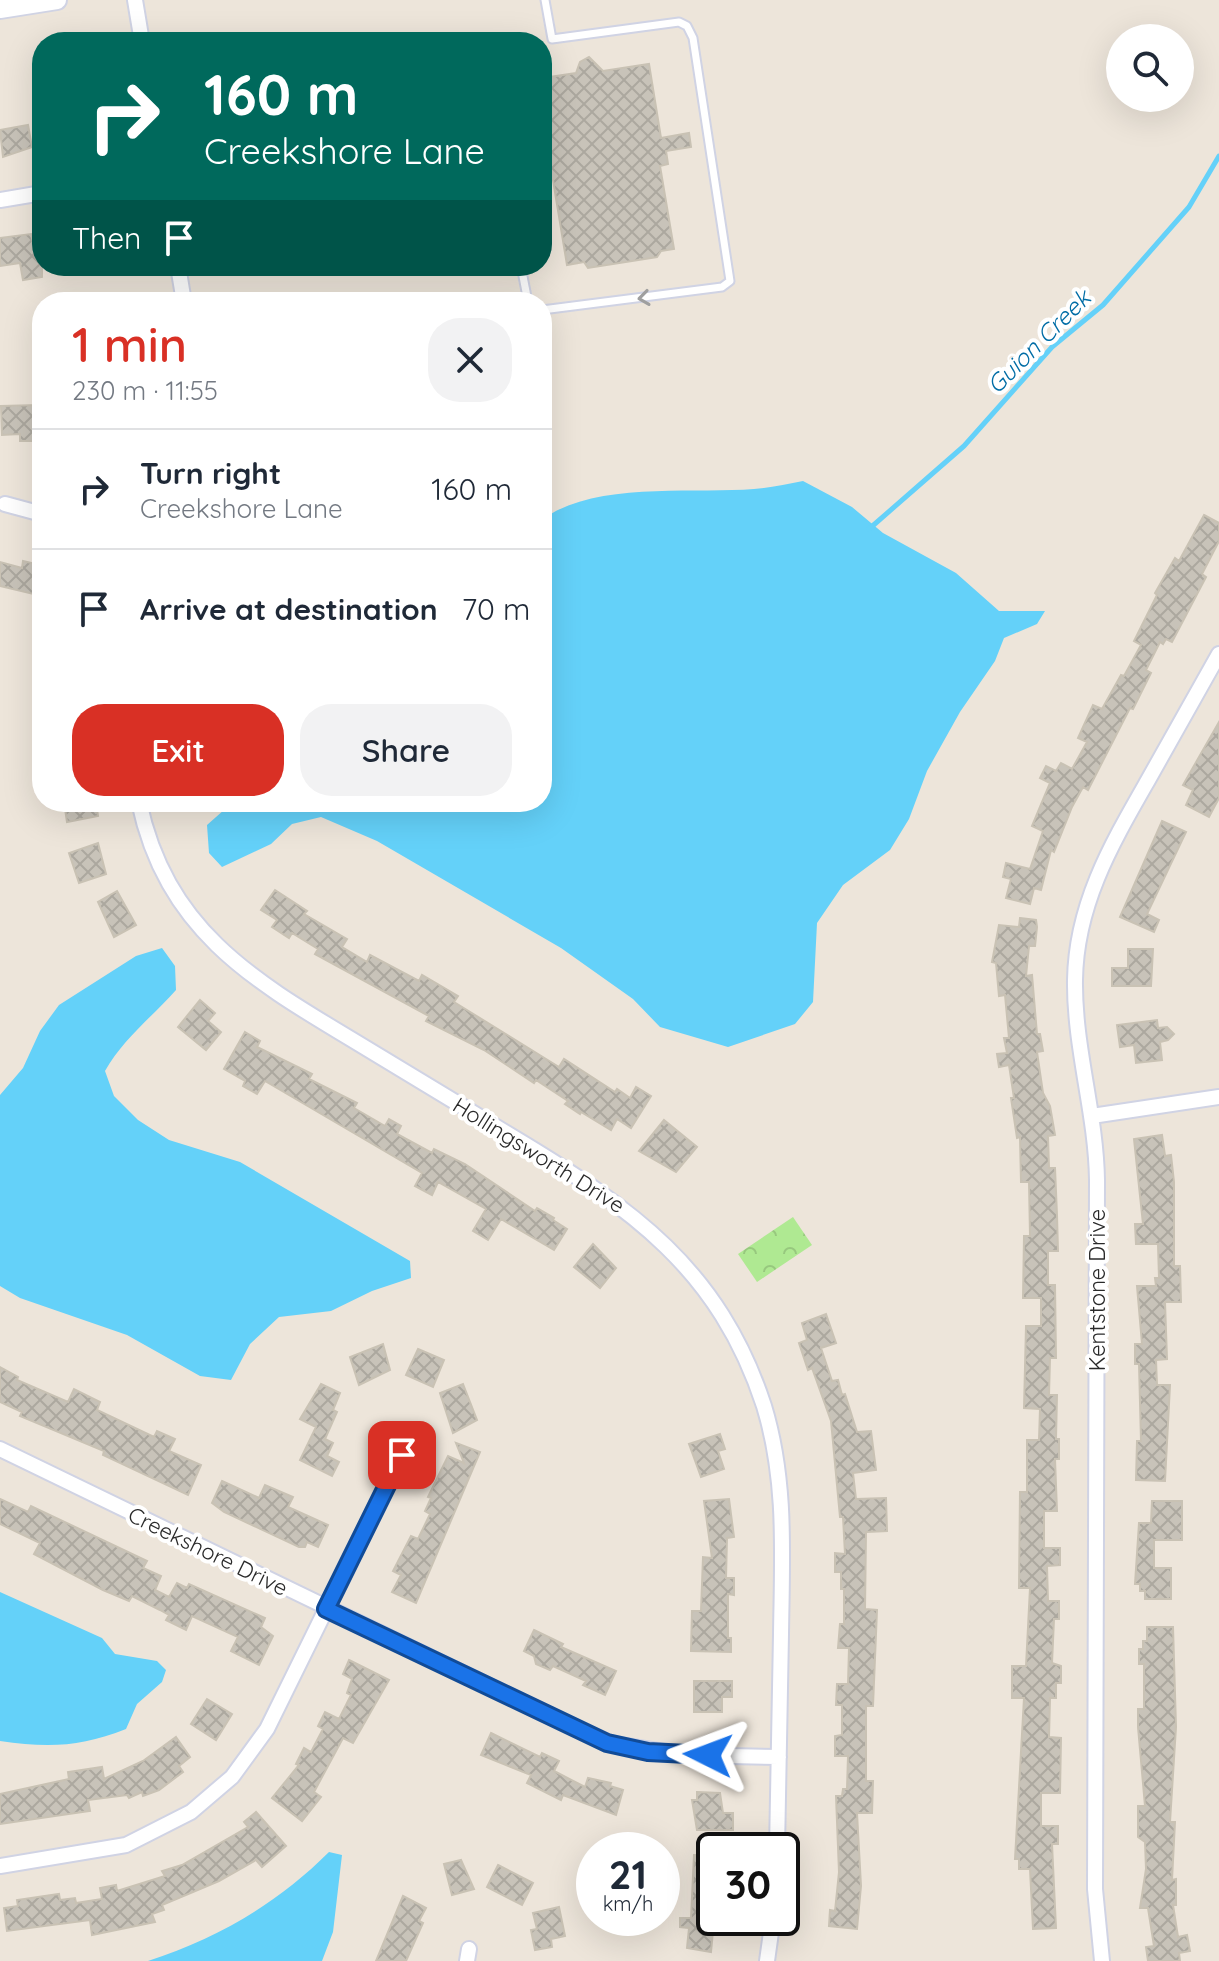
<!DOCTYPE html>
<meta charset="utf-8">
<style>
:root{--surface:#fff;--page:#f2f2f3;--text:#1f2937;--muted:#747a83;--line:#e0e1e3;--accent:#d93025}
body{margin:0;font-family:Quicksand,sans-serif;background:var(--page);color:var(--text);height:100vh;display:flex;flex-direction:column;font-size:30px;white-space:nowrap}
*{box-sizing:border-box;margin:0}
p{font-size:26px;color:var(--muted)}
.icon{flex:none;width:44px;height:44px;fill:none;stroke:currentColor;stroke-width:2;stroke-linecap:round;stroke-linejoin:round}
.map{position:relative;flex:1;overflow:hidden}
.panel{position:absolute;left:32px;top:292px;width:520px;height:520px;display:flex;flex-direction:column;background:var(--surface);border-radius:32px;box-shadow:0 8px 32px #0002}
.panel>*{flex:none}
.banner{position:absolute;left:32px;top:32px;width:520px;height:244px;border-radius:32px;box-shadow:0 8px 32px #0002;background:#00695c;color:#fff;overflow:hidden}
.tools{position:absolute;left:1106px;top:24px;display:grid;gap:16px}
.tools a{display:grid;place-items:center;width:88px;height:88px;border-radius:50%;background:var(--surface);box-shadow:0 8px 32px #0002;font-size:40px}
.speed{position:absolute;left:576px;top:1832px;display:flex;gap:16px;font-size:40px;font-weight:700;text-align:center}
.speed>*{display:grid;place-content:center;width:104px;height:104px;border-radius:50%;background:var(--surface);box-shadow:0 8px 32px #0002;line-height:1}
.speed small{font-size:20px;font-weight:400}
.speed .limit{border:4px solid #111;border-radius:12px;background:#fff;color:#111}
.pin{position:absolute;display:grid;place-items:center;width:68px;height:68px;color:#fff;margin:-34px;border-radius:16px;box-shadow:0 4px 12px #0006}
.me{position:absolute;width:88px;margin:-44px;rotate:273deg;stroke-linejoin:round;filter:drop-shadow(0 0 6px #0008)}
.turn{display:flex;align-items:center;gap:28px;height:168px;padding:0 40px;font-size:36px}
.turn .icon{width:104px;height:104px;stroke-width:2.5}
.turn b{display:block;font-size:56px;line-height:68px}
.then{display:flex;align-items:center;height:76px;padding:0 40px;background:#0003;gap:16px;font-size:30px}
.round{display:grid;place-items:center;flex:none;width:84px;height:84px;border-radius:32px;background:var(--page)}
.headline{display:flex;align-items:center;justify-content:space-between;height:136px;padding:0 40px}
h1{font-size:48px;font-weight:600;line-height:60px;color:var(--accent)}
.action{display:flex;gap:16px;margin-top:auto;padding:16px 40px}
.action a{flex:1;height:92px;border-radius:32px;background:var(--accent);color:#fff;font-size:32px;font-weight:600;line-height:92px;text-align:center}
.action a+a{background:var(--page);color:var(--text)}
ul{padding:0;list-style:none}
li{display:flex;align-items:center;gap:24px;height:120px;padding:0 40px;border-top:2px solid var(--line)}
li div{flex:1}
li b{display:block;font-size:30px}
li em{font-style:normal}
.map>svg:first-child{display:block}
.park{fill:url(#park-crowns)}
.water{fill:#64d1f9}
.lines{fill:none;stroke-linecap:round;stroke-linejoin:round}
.stream{stroke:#64d1f9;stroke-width:5}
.building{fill:url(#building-cross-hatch);stroke:#c9c2b4;stroke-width:2}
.service-casing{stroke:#d0d3e4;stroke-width:11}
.minor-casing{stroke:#d0d3e4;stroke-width:18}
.tertiary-casing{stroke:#d0d3e4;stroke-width:22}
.service{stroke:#fff;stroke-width:7}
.minor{stroke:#fff;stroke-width:14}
.tertiary{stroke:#fff;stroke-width:18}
.oneway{stroke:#9f9f9f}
.route-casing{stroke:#114b97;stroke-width:20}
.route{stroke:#1a73e8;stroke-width:14}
.labels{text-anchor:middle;stroke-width:8;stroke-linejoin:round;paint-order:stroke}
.street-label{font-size:22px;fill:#2a2a2a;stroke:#fff}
.water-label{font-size:24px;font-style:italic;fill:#016da6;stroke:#fff}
</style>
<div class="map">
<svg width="1219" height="1961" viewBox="0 0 1219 1961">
<defs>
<pattern id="park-crowns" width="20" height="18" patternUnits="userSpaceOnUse" patternTransform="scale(2)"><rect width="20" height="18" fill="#afe992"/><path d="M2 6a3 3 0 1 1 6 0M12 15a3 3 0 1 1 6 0" fill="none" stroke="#97c87e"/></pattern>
<pattern id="building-cross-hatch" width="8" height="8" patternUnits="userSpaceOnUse" patternTransform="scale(2)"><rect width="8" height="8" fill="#c8c3b9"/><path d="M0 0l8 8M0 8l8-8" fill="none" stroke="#aca89f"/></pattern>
</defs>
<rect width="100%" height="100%" fill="#ede5da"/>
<path class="park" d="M 793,1217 L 812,1245 L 757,1282 L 738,1254 Z"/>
<path class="water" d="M 803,481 L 852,507 L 883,533 L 956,573 L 999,611 L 1045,611 L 1037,624 L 1004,638 L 995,661 L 960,712 L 927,771 L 909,819 L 890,850 L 843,885 L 817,923 L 813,1002 L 795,1024 L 728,1047 L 660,1027 L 633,999 L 561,948 L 377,841 L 321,817 L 292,824 L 271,844 L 222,867 L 209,853 L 207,825 L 233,802 L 542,802 L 542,520 C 592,481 694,494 754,489 C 770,488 787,484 803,481 Z
M 162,948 L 175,966 L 176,990 C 152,1017 123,1039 105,1071 L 114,1096 L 138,1120 L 169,1140 L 240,1162 L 410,1261 L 411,1278 L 372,1291 L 331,1311 L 279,1317 L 250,1344 L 231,1380 L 200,1376 L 127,1335 L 20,1298 L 0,1286 L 0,1095 L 23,1068 L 40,1031 L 59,1005 L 136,956 Z
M 0,1592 L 102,1638 L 115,1654 L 157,1661 L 166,1670 L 162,1682 L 137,1704 L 126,1729 C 81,1747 48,1748 0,1741 Z
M 329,1852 L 342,1855 L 333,1932 L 322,1961 L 148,1961 C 218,1938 277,1904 329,1852 Z"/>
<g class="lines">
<path class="stream" d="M 869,529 L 964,446 L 1052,347 L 1103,305 L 1189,207 L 1219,156"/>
</g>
<path class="building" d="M 589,57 L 603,71 L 649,64 L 661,138 L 689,133 L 691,147 L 666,151 L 668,164 L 660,166 L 674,249 L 661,251 L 657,257 L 588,268 L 584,262 L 567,265 L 553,180 L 544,182 L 542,168 L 542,78 L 576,73 L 580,62 Z
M 28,125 L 32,147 L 3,157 L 0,130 Z
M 31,234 L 33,243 L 42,244 L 42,277 L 23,280 L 20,263 L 0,266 L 0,238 Z
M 39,405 L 39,441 L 20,441 L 20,434 L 2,435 L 1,406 Z
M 1204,515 L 1219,523 L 1219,541 L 1202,574 L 1206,577 L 1172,642 L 1166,639 L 1163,644 L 1160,642 L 1146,670 L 1151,673 L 1133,709 L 1130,708 L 1088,790 L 1083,787 L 1072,807 L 1054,852 L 1051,850 L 1041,890 L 1034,888 L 1030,904 L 1006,898 L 1011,879 L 1003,877 L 1006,863 L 1030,869 L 1043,831 L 1032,826 L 1050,783 L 1040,778 L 1046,766 L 1056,771 L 1061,763 L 1072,769 L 1087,742 L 1078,738 L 1093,705 L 1102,709 L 1121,675 L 1124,676 L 1141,645 L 1134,641 L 1157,595 L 1155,593 L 1175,558 L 1179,561 Z
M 23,561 L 40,565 L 42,596 L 0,586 L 0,562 L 22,568 Z
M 1219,722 L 1219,798 L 1209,817 L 1186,805 L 1193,790 L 1183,785 Z
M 64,802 L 96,802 L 98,816 L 67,822 Z
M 1162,821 L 1186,832 L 1147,914 L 1159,920 L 1154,932 L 1120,917 Z
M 98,843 L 106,874 L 79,883 L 69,853 Z
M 275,890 L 307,911 L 304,914 L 347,939 L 342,947 L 367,962 L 370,955 L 419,981 L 422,975 L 458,996 L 454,1002 L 559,1067 L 564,1059 L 615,1092 L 617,1089 L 630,1098 L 636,1087 L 651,1096 L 631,1128 L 617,1119 L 611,1130 L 581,1112 L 580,1114 L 565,1104 L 568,1101 L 536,1080 L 534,1083 L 484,1050 L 426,1021 L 429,1016 L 315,954 L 318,949 L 292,933 L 289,938 L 272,927 L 277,920 L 261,910 Z
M 117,891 L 136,925 L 114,937 L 98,902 Z
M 1020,918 L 1036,920 L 1037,927 L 1035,946 L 1029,946 L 1026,976 L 1032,975 L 1037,1034 L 1040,1034 L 1043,1051 L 1037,1052 L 1043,1093 L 1050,1106 L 1055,1135 L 1048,1136 L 1049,1168 L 1055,1168 L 1057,1215 L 1058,1251 L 1048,1251 L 1048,1285 L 1055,1285 L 1056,1358 L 1050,1358 L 1049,1395 L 1057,1395 L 1056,1439 L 1059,1439 L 1059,1459 L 1055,1459 L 1057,1511 L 1044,1511 L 1044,1548 L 1060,1548 L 1060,1565 L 1047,1566 L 1048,1601 L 1059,1601 L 1059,1619 L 1054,1619 L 1052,1663 L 1061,1666 L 1061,1683 L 1056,1683 L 1056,1698 L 1050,1698 L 1049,1737 L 1061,1738 L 1060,1793 L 1041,1793 L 1041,1826 L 1058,1826 L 1058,1844 L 1052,1844 L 1056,1928 L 1033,1929 L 1030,1869 L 1019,1869 L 1019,1859 L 1015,1859 L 1024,1698 L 1012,1698 L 1012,1666 L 1026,1666 L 1030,1588 L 1019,1588 L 1020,1492 L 1027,1492 L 1027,1440 L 1039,1440 L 1040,1409 L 1024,1408 L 1026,1326 L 1041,1326 L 1041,1298 L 1023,1298 L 1024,1236 L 1030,1236 L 1029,1182 L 1021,1182 L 1020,1137 L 1017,1138 L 1011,1098 L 1014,1098 L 1009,1065 L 999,1067 L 997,1054 L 1007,1053 L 1004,1038 L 1009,1038 L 1005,995 L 999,996 L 996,963 L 992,962 L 999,925 L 1019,927 Z
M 1128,949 L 1153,949 L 1151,986 L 1112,986 L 1112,968 L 1128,968 Z
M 200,1000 L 215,1013 L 208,1021 L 221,1032 L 206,1050 L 178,1027 Z
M 1157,1020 L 1158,1028 L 1167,1027 L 1174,1034 L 1168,1040 L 1160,1042 L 1162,1060 L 1136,1063 L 1134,1045 L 1120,1047 L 1117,1025 Z
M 245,1032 L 260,1041 L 257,1047 L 312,1074 L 309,1079 L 357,1103 L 354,1108 L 385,1126 L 389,1119 L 401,1126 L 397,1134 L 432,1153 L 434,1149 L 465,1164 L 535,1211 L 537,1208 L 554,1218 L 553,1220 L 567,1229 L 554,1250 L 501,1219 L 488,1240 L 473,1231 L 486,1209 L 438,1182 L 432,1195 L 415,1186 L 422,1173 L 265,1081 L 257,1094 L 243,1086 L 245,1081 L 224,1069 Z
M 664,1120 L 697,1147 L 676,1172 L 639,1151 Z
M 1162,1135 L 1165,1156 L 1171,1155 L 1174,1182 L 1174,1266 L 1180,1266 L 1181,1302 L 1165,1302 L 1167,1359 L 1156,1360 L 1157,1385 L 1170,1385 L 1165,1481 L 1136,1480 L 1137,1441 L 1141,1441 L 1139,1364 L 1135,1364 L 1135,1344 L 1142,1344 L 1137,1286 L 1156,1286 L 1155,1278 L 1159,1278 L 1158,1244 L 1136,1244 L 1135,1224 L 1143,1224 L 1134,1139 Z
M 593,1244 L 616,1268 L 600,1288 L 574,1267 Z
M 826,1314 L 836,1343 L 821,1348 L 832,1381 L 838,1380 L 842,1395 L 845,1394 L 857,1432 L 871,1431 L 876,1470 L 853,1473 L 856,1499 L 886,1498 L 887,1531 L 866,1532 L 865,1609 L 877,1610 L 873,1706 L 866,1706 L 866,1781 L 873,1781 L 872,1813 L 857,1813 L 861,1886 L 857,1929 L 829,1926 L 830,1910 L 835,1911 L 839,1872 L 836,1796 L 842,1796 L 843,1789 L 847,1789 L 848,1756 L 835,1756 L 835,1736 L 842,1735 L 842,1705 L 836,1705 L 837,1684 L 848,1684 L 849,1648 L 838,1648 L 840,1624 L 844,1624 L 844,1589 L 841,1589 L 841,1572 L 835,1572 L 835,1553 L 845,1554 L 843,1517 L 840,1517 L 831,1421 L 812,1368 L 808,1370 L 799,1343 L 807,1340 L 802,1323 Z
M 383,1344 L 390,1370 L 359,1385 L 350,1357 Z
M 418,1349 L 444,1360 L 433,1387 L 406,1375 Z
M 0,1367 L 18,1377 L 17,1380 L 68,1402 L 74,1389 L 100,1402 L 97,1410 L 154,1437 L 157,1431 L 175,1439 L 169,1451 L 201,1465 L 188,1495 L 103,1455 L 104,1451 L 20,1416 L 22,1412 L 0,1402 Z
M 321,1384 L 340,1393 L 333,1410 L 337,1412 L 325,1439 L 333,1443 L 327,1456 L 339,1462 L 332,1476 L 300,1460 L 316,1427 L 300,1419 Z
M 463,1384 L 477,1420 L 453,1433 L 440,1393 Z
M 720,1434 L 725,1449 L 718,1451 L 724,1469 L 701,1477 L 689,1444 Z
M 456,1443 L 480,1452 L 416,1603 L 392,1592 L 401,1575 L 393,1571 L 411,1536 L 418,1539 L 430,1514 L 425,1511 L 431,1498 L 428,1497 L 448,1456 L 464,1463 Z
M 222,1481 L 259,1498 L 265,1485 L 293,1497 L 288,1507 L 328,1525 L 318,1547 L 307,1542 L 305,1547 L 299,1547 L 224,1512 L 212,1503 Z
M 0,1499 L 28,1512 L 31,1506 L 147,1561 L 143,1568 L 161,1576 L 155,1590 L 169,1597 L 177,1583 L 187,1588 L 189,1584 L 265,1618 L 261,1627 L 273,1636 L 259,1665 L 231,1651 L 238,1637 L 192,1616 L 186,1630 L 166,1620 L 169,1615 L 160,1610 L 132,1596 L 129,1601 L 103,1590 L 34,1554 L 40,1543 L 0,1524 Z
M 729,1499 L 734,1537 L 727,1538 L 726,1578 L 734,1578 L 734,1595 L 728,1594 L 728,1638 L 731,1638 L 731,1652 L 691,1651 L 692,1611 L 701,1611 L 703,1557 L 712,1558 L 704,1501 Z
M 1152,1501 L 1182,1501 L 1182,1540 L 1154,1540 L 1154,1568 L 1171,1568 L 1171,1599 L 1145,1599 L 1145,1591 L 1140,1591 L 1140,1584 L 1135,1584 L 1139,1523 L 1151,1523 Z
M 1147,1627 L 1173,1627 L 1176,1727 L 1170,1822 L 1175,1822 L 1172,1880 L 1176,1879 L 1176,1905 L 1173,1905 L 1178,1937 L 1187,1935 L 1190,1951 L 1179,1953 L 1180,1961 L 1148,1961 L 1146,1947 L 1154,1946 L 1148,1908 L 1140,1908 L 1146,1869 L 1145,1842 L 1138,1837 L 1138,1806 L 1145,1806 L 1138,1727 L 1138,1709 L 1144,1709 L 1144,1664 L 1139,1664 L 1139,1649 L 1143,1649 L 1143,1641 L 1147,1641 Z
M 534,1630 L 563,1644 L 561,1647 L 616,1671 L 605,1695 L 583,1685 L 586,1681 L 553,1666 L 550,1670 L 536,1664 L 534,1656 L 524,1651 Z
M 349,1660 L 389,1680 L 353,1743 L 343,1738 L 314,1792 L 321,1797 L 302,1821 L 272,1798 L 299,1765 L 296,1764 L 304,1748 L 311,1752 L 323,1729 L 318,1726 L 325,1712 L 339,1719 L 351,1695 L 347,1693 L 352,1679 L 343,1674 Z
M 694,1681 L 732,1681 L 732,1697 L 722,1697 L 722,1712 L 694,1712 Z
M 207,1699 L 232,1714 L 216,1740 L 191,1724 Z
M 491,1733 L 540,1757 L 542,1753 L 559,1761 L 554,1771 L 585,1787 L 588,1778 L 611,1783 L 610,1786 L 623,1790 L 616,1815 L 563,1795 L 561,1800 L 527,1783 L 531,1775 L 481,1755 Z
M 176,1737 L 190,1757 L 179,1766 L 183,1772 L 159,1790 L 143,1796 L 142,1792 L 129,1798 L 127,1795 L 88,1800 L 90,1811 L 0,1824 L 0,1794 L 69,1779 L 68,1772 L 102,1767 L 104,1779 L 143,1761 Z
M 697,1792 L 720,1793 L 723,1813 L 733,1813 L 733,1830 L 697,1830 L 692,1800 L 697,1800 Z
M 256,1812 L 286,1846 L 262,1867 L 256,1860 L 219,1881 L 162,1905 L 164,1910 L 152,1914 L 155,1922 L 92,1935 L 90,1920 L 7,1931 L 4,1908 L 18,1906 L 17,1900 L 59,1894 L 60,1900 L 75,1898 L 76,1903 L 102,1899 L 100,1888 L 116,1885 L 117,1891 L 165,1876 L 162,1871 L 182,1865 L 248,1827 L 244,1822 Z
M 694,1855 L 714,1856 L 714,1918 L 729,1918 L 727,1933 L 713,1931 L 711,1952 L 687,1948 L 689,1928 L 680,1927 L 680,1918 L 691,1918 Z
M 461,1860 L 474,1889 L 452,1895 L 444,1864 Z
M 498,1865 L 533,1883 L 522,1905 L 487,1887 Z
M 403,1896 L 426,1908 L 419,1921 L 423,1923 L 406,1961 L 376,1961 Z
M 559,1907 L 565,1936 L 551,1939 L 552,1947 L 535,1950 L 531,1930 L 537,1929 L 533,1913 Z"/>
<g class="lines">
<defs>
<path id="service" d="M 521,266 L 528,302
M 542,310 L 722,287 L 730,281 L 693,38 L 687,26 L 679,22 L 552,39 L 545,0"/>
<path id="minor" d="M 135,0 L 142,42
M 0,200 L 42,193
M 178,266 L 184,302
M 5,504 L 42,514
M 139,802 C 166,928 249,978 351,1039 C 405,1072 459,1104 513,1137 C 631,1208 719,1268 764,1406 C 787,1481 782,1557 781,1634 C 780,1706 778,1778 777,1850
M 1092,1116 L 1219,1097
M 0,1449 L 607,1743 L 683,1755 L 779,1757
M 0,1866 L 126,1845 L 191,1812 L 232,1777 L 267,1729 L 402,1455 L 384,1445
M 467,1961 L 469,1949
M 767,1961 L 773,1918
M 1102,1961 L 1095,1889 L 1097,1180 C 1096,1113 1074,1047 1075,980 C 1076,905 1111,845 1147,782 C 1171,739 1195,696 1219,654"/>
<path id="tertiary" d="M 0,9 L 57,0"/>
</defs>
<use href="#service" class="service-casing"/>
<use href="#minor" class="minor-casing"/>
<use href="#tertiary" class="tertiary-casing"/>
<use href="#service" class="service"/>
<use href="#minor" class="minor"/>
<use href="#tertiary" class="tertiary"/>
</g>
<defs><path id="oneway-chevron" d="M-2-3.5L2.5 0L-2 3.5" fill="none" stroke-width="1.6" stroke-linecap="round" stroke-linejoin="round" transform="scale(2)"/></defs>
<use class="oneway" href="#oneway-chevron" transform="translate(644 298) rotate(172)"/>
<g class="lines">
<defs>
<path id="route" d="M 402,1455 L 326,1609 L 607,1743 L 648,1752 L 708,1755"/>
</defs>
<use href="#route" class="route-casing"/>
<use href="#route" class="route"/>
</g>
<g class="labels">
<g class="street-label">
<text transform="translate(539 1155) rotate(32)" y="8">Hollingsworth Drive</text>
<text transform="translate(1097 1290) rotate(-90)" y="8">Kentstone Drive</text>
<text transform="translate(208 1551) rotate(26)" y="8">Creekshore Drive</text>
</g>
<g class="water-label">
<text transform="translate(1039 342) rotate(-45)" y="8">Guion Creek</text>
</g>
</g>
</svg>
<div class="tools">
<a><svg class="icon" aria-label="search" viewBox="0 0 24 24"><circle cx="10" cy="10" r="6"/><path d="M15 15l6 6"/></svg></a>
</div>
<div class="speed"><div>21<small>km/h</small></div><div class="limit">30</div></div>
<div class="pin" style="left:402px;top:1455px;background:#d93025"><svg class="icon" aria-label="arrive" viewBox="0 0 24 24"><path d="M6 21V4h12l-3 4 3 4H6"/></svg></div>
<svg class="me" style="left:708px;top:1755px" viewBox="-20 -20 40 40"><path d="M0-17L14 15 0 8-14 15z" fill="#1a73e8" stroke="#fff" stroke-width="4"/></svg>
<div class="banner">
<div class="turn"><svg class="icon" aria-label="right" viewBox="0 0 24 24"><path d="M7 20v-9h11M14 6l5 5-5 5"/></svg><div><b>160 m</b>Creekshore Lane</div></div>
<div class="then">Then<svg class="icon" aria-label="arrive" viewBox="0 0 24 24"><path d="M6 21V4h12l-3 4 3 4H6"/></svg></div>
</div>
<section class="panel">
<div class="headline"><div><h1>1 min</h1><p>230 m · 11:55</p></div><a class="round"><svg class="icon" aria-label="close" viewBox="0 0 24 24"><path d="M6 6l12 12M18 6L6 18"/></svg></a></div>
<ul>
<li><svg class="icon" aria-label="right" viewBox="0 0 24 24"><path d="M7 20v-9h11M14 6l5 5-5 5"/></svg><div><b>Turn right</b><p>Creekshore Lane</p></div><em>160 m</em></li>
<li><svg class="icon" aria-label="arrive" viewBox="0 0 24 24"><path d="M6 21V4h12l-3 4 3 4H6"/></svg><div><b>Arrive at destination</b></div><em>70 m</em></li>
</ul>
<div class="action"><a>Exit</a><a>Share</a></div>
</section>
</div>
